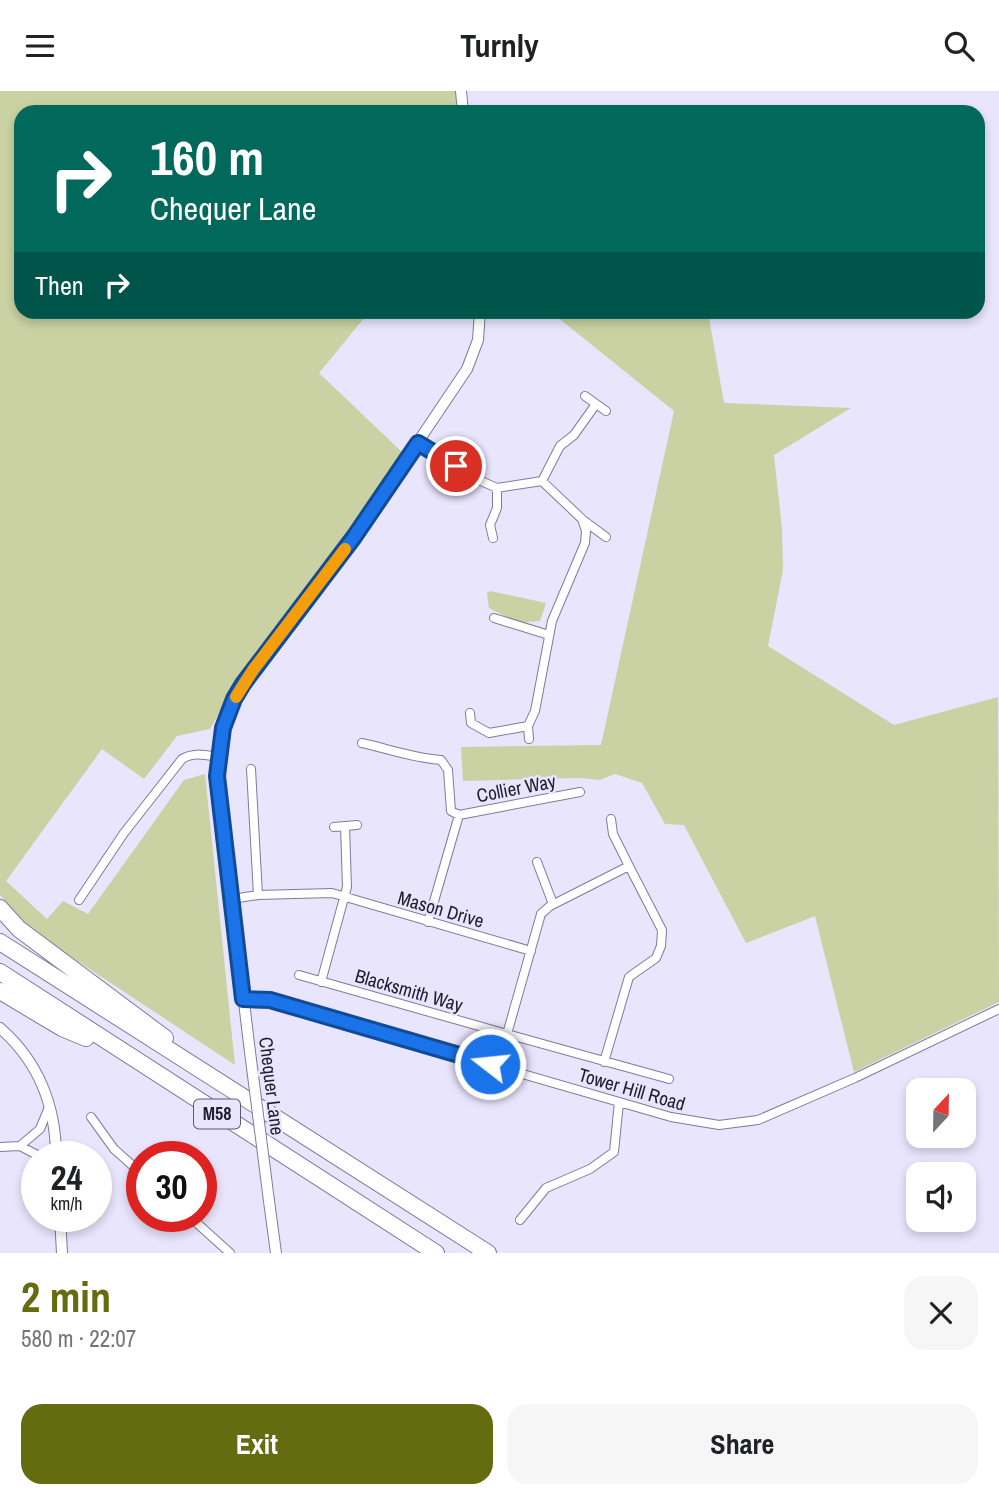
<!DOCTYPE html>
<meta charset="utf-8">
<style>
:root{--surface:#fff;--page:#f6f6f6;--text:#202124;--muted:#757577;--accent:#656c10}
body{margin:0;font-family:"Archivo Narrow",sans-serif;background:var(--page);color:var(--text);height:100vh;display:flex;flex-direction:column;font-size:26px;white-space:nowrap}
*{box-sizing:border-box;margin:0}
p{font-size:23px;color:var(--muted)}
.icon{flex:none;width:38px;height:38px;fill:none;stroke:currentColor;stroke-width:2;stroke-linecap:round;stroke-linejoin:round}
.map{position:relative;height:1162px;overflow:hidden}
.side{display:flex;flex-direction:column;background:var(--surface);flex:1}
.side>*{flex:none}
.hud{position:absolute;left:14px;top:14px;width:971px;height:214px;border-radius:21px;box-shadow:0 4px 10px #0003;background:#00695c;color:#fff;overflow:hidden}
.needle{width:46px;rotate:22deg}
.buttons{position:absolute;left:906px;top:987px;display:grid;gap:14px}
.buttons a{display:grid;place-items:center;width:70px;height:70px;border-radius:14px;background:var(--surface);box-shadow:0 4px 10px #0003;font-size:35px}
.speed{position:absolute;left:21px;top:1050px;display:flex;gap:14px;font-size:35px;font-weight:700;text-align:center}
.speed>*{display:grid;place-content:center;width:91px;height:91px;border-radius:50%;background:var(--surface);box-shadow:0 4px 10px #0003;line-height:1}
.speed small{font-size:18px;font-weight:400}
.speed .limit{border:10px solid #d22;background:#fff;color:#111}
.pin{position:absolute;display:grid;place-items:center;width:60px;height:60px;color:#fff;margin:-30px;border:4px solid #fff;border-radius:50%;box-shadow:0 2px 7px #0007}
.me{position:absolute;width:77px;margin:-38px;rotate:286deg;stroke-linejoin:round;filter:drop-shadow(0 0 5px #0008)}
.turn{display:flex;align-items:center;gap:24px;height:147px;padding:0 21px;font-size:32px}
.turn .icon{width:91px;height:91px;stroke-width:2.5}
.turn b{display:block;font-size:49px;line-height:60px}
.then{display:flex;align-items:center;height:66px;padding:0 21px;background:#0003;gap:14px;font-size:26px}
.round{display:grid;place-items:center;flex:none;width:74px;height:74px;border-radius:21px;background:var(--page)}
.summary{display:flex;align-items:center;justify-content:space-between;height:119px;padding:0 21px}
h1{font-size:42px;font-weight:700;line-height:52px;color:var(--accent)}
.action{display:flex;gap:14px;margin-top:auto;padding:14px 21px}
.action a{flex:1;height:80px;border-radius:21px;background:var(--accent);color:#fff;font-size:28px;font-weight:700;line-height:80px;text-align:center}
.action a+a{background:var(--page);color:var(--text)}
header{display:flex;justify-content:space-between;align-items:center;height:91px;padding:0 21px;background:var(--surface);font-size:32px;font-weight:700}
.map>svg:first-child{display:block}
.green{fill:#cad1a2}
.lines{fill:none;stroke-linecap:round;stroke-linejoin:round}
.minor-casing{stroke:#81799d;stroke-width:10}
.tertiary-casing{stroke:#81799d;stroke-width:12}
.motorway-casing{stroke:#81799d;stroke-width:18}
.minor{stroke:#fff;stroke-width:8}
.tertiary{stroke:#fff;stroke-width:10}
.motorway{stroke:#fff;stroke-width:16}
.tertiary-bridge-casing{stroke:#81799d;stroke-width:12;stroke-linecap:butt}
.tertiary-bridge{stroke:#fff;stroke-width:10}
.route-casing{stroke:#114b97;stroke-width:18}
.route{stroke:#1a73e8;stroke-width:12}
.slow{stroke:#f59e0b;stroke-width:12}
.labels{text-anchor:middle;stroke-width:5;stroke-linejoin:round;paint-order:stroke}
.shield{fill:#e9e5fd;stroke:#5c596b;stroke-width:2}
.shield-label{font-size:18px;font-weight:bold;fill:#201d2c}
.street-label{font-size:19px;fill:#201d2c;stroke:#e9e5fd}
</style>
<header><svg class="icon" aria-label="menu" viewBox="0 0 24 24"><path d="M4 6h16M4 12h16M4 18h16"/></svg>Turnly<svg class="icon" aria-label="search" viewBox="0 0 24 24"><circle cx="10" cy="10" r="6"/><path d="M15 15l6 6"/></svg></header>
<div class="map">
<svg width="999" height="1162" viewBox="0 0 999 1162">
<rect width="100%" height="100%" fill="#e9e5fd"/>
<path class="green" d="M 0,0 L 461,0 L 463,21 L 21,21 L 21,220 L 369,221 L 319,282 L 403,362 L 348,442 L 243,581 L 210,638 L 177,645 L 144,688 L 102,658 L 6,790 L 47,828 L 63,810 L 88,823 L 184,689 L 205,683 L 235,974 L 35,842 L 0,804 Z
M 551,221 L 708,221 L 724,312 L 851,317 L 774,364 L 782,438 L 783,479 L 768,555 L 894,634 L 998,606 L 999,911 L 854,981 L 815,825 L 746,852 L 684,734 L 665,733 L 642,692 L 615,683 L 600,689 L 581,687 L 463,690 L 461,656 L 601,654 L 674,320 Z
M 490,500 L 546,512 L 540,530 L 527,531 L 525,533 L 513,529 L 489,517 L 487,502 Z"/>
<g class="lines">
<defs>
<path id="minor" d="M 585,305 L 606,320
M 418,352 L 474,387 L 497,397 L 542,390 L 560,355 L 574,344 L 596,313
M 583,429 L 606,446
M 493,447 L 490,434 L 497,417 L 497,397
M 494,527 L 549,544
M 470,622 L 471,632 L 489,642 L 528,635 L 535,620 L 552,530 L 585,452 L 586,440 L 582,428 L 542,390
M 528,635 L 529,648
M 362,652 C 389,658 413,667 441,669 L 448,679 L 451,720 L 459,724
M 251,678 L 258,804
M 611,728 L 613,743 L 629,775 L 550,815 L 541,823 L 507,943 L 669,988
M 334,736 L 357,734
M 537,771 L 553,813
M 232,808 L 258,804 L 332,802 L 531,860
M 79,809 L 124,742 L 182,668 C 193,661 205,664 218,666
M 428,831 L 459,724 L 580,701
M 299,884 L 507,943
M 321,891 L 347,796 L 345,735
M 243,908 L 274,911 L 671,1026 L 719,1034 L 758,1029 L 855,987 L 999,918
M 604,971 L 629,886 L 656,867 L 661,855 L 662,839 L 629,775
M 91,1026 L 114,1058 L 142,1083
M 20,1055 L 40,1038 L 49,1016
M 0,1056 L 20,1055 L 41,1066
M 189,1125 L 230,1162
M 520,1129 L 546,1097 L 590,1078 L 614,1061 L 619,1011"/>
<path id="tertiary" d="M 461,0 L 463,21
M 0,937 C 38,970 56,1015 56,1066
M 249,953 L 217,685 L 223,637 L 234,608 L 253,579 L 354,446 L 467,278 L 478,249 L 480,220
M 269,1110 L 276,1162
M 60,1125 L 62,1162"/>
<path id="motorway" d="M 0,817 L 19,838 L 165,947
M 0,851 L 488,1162
M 0,881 L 436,1162
M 0,900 L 62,937 L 86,947"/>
</defs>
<use href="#minor" class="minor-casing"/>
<use href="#tertiary" class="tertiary-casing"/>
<use href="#motorway" class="motorway-casing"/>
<use href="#minor" class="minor"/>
<use href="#tertiary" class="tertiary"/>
<use href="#motorway" class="motorway"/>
<defs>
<path id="tertiary-bridge" d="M 249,953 L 269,1110"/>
</defs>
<use href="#tertiary-bridge" class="tertiary-bridge-casing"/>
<use href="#tertiary-bridge" class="tertiary-bridge"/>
</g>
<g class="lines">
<defs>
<path id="route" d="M 456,375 L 418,352 L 354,446 L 243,593 L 234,608 L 223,637 L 217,685 L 243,908 L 270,909 L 490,973"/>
</defs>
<use href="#route" class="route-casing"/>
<use href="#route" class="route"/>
<path class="slow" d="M 236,606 L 253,579 L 345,458"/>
</g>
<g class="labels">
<rect class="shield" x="194" y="1008.5" width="46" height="29" rx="5"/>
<g class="shield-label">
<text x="217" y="1029">M58</text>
</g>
<g class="street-label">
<text transform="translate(516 697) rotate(-11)" y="7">Collier Way</text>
<text transform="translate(441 818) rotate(16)" y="7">Mason Drive</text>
<text transform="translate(409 899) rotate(16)" y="7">Blacksmith Way</text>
<text transform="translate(272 995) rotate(83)" y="7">Chequer Lane</text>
<text transform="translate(632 998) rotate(16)" y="7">Tower Hill Road</text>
</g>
</g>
</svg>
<div class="buttons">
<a><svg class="needle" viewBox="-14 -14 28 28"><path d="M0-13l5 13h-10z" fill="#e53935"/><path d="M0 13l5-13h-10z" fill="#757577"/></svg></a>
<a><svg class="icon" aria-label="sound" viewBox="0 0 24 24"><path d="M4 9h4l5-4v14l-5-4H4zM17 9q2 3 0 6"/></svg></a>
</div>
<div class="speed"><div>24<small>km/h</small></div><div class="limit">30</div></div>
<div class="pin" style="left:456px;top:375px;background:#d93025"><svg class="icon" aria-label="arrive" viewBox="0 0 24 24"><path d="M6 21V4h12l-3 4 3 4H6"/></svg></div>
<svg class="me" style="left:490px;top:973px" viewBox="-20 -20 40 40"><circle r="17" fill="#1a73e8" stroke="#fff" stroke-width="3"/><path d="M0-11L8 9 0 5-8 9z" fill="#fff"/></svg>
<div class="hud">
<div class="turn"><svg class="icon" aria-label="right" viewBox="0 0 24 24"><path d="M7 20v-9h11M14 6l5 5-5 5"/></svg><div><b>160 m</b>Chequer Lane</div></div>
<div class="then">Then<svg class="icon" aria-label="right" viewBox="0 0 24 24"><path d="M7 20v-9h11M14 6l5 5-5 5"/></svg></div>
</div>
</div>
<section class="side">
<div class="summary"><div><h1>2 min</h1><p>580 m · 22:07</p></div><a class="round"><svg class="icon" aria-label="close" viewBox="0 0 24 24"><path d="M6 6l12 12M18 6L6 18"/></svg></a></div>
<div class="action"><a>Exit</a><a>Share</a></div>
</section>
